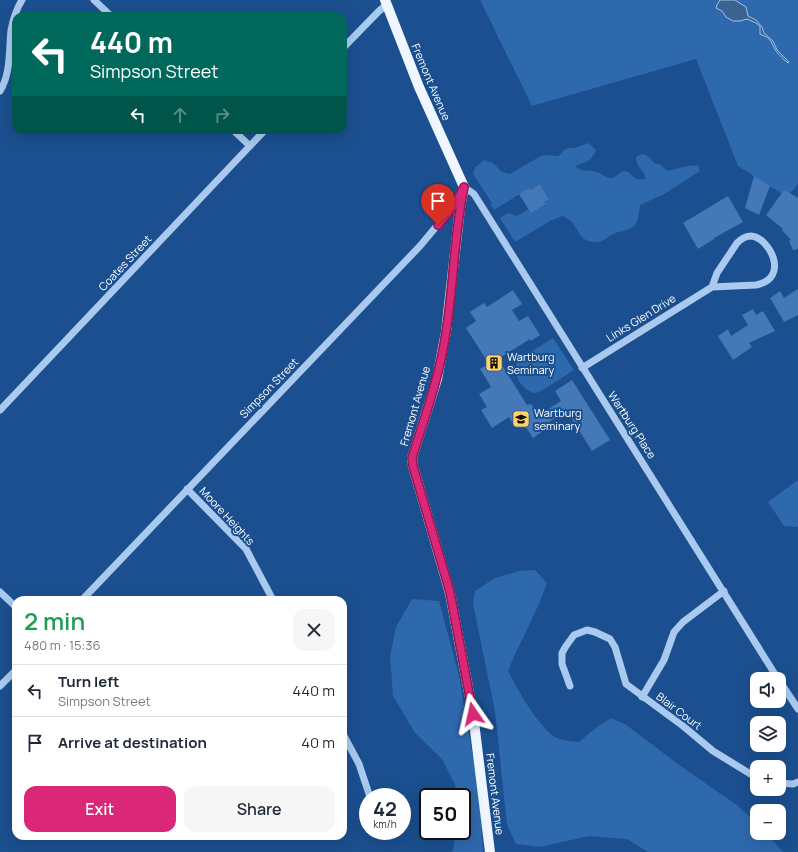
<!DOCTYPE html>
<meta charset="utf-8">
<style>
:root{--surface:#fff;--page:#f6f6f7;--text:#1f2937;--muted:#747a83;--line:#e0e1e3;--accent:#db2777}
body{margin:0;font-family:Manrope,sans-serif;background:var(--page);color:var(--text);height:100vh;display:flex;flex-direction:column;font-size:15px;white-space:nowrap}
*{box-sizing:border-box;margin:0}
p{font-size:13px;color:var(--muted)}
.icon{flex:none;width:22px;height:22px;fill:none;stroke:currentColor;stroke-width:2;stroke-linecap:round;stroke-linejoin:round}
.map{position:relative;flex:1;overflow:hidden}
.side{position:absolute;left:12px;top:596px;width:335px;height:244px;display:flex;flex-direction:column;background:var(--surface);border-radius:12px;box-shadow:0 4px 16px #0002}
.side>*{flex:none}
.guide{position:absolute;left:12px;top:12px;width:335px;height:122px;border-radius:12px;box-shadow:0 4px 16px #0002;background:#00695c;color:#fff;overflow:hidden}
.tools{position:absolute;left:750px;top:672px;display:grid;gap:8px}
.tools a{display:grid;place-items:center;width:36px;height:36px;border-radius:8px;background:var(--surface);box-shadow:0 4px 16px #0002;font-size:20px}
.speed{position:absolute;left:359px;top:788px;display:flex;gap:8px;font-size:20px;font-weight:700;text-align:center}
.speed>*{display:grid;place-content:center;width:52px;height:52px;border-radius:50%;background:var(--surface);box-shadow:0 4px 16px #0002;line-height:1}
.speed small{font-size:10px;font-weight:400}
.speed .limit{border:2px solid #111;border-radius:6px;background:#fff;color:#111}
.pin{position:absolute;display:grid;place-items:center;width:34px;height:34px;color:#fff;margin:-41px -17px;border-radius:50% 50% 50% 0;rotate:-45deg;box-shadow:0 0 4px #0007}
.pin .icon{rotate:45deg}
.me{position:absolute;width:44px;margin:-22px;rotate:349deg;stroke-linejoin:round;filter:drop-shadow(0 0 3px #0008)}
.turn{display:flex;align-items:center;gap:14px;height:84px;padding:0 12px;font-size:18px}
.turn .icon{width:52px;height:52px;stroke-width:2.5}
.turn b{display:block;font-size:28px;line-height:34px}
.lanes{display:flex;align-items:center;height:38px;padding:0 12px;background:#0003;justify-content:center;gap:20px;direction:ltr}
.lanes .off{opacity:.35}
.round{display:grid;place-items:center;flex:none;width:42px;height:42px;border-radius:12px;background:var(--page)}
.summary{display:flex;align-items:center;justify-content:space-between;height:68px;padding:0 12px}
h1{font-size:24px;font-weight:600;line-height:30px;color:#1e9e55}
.button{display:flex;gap:8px;margin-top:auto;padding:8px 12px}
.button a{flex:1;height:46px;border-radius:12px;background:var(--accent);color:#fff;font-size:16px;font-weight:600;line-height:46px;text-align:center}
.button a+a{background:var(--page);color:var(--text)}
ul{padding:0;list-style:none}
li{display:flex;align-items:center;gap:12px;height:52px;padding:0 12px;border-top:1px solid var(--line)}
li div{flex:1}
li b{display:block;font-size:15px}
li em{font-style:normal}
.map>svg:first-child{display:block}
.green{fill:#2e69ad}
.water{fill:#3c6290;stroke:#9cc4f0}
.building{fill:#4478b7}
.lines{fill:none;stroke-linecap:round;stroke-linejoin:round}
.minor{stroke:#a9c9ee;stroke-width:7}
.major{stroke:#f0f6ff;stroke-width:10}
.route-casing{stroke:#8e194d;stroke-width:10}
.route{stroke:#db2777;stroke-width:7}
.labels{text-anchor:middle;stroke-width:4;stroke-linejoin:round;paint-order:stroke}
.street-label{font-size:11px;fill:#fff;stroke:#1b4f8f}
.poi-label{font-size:11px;fill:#fff;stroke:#1b4f8f;text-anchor:start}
</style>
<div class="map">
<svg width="798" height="852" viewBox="0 0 798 852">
<rect width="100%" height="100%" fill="#1b4f8f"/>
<path class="green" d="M 480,0 L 798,0 L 798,184 L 787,197 L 738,166 L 696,59 L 532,106 Z
M 588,143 L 596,150 C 593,159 586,163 577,165 L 576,167 C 581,172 591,170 597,172 C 602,174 606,178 612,178 C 617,177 620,170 625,171 C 633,173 632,181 645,179 C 646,169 633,166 637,156 L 643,154 L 649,157 L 655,164 L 659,164 L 668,171 L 687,166 L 698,165 L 700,171 L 664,194 L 640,205 C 639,213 639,220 634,226 C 630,231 618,231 611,235 C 607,238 604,241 598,242 C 594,242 589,242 586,240 C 576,234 577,221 562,216 L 550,221 L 515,242 L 500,218 L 508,213 L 516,216 L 529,209 L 545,204 L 544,202 L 549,198 L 540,184 L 530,190 L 529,188 L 494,210 L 490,204 L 492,203 L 473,174 L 475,168 L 484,160 L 493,163 L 502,172 L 510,174 L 539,157 L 544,155 L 558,156 L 562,153 L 564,150 L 569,148 L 575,148 Z
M 553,338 L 574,370 C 567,374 542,392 536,393 C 529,393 522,386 519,381 C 515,374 514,367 518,360 Z
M 798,480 L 798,527 L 784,526 L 768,502 Z
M 535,570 L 547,583 C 537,613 520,641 508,671 C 518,690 537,725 555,737 C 561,741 573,741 579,742 L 594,729 L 611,718 L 625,724 L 678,764 L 738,806 L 757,824 L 757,833 L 766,833 L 783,852 L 648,852 L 627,839 L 589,836 L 540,847 L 516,844 L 507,825 L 495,711 L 473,604 L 475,591 L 495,578 L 519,571 Z
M 412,599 L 439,601 L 459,676 L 479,792 L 483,852 L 451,852 L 453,851 L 456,831 L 462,831 L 462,797 L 457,797 L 455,785 L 442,759 L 415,733 L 393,696 L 390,656 L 396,627 Z"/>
<path class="water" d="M 720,0 L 735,0 L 746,7 L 748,16 L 756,20 L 762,27 L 764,33 L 773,41 L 777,50 L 789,62 L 788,63 C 784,60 779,55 776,51 C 770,42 773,39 760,34 L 760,26 L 756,23 L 747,19 L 740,21 L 733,21 L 726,17 L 722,11 L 716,8 L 717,5 Z"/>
<path class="building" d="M 754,176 L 770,186 L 759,215 L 745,208 Z
M 540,184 L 549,199 L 544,202 L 546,204 L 531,213 L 519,194 L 529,188 L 530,190 Z
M 784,190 L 798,198 L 798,249 L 793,250 L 789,241 L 791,240 L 782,230 L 783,229 L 766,215 Z
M 728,196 L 743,222 L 714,238 L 714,239 L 698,249 L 683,223 Z
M 798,289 L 798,315 L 784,322 L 770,298 L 780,291 L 784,298 Z
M 513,290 L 522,304 L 512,310 L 519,321 L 528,316 L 540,335 L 531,341 L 530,339 L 498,359 L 527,405 L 531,404 L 538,416 L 561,401 L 555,391 L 572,380 L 610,440 L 592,451 L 567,411 L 544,425 L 546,429 L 533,438 L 520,418 L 512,422 L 509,417 L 492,428 L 481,410 L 487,407 L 479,394 L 491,387 L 480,369 L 489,364 L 466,328 L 476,321 L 470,312 L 484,303 L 487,307 Z
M 753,309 L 756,315 L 763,311 L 775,331 L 749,343 L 752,347 L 733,360 L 718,336 L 728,329 L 731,336 L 748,325 L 742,315 Z"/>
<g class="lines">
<path class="minor" d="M 94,0 L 111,16
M 343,48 L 378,12 L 386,5
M 0,91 C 11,74 9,49 11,30 C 13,20 17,8 22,0
M 233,130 L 250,146
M 582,368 L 712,287 L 717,273 L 737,243 C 741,239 746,236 751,236 C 769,237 791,278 756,285 L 712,287
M 0,410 L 265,130
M 187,489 L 246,549 L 273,600
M 0,592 L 16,607
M 82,600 L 420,246 L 455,204 L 464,187 L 474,194 L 778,679
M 779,680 L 798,709
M 0,686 L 16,670
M 570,686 L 562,664 L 562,653 L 566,646 L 574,635 L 587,630 L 595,632 L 610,639 L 615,647 L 626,684 L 683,726 L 713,751 L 757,778
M 642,697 L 664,660 L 674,632 L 683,622 L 724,591
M 343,734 L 359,764 L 370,797
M 779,783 L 793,784 L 798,782"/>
<path class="major" d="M 385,0 L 419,87 L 464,187 L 460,208 L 446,332 L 437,379 L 412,458 L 413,466 L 450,593 L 473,714 L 490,852"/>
</g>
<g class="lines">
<defs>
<path id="route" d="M 438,225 L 455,204 L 464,187 C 454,234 454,283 446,332 C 440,375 425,416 412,458 L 413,466 L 450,592 L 473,714"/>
</defs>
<use href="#route" class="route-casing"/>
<use href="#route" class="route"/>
</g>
<defs>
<symbol id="building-square" viewBox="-11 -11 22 22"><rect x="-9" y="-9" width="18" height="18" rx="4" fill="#ffd166" stroke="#1b4f8f"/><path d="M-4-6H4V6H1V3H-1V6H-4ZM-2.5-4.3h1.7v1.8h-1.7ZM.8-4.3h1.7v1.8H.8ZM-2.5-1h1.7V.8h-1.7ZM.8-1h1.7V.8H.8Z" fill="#111"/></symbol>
<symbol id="university-square" viewBox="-11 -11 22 22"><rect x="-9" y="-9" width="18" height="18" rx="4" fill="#ffd166" stroke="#1b4f8f"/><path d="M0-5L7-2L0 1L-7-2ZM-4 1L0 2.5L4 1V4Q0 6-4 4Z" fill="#111"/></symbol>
</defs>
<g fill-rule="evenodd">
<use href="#building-square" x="484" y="353" width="20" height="20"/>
<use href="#university-square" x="511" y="409" width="20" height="20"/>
</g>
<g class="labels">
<g class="street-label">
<text transform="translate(431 82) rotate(67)" y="4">Fremont Avenue</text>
<text transform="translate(125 263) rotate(-47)" y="4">Coates Street</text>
<text transform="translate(641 318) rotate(-32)" y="4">Links Glen Drive</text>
<text transform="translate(269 388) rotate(-46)" y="4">Simpson Street</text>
<text transform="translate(415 406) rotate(-74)" y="4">Fremont Avenue</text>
<text transform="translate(632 425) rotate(57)" y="4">Wartburg Place</text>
<text transform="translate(227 516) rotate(47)" y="4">Moore Heights</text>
<text transform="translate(679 711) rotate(37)" y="4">Blair Court</text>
<text transform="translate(495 794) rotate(83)" y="4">Fremont Avenue</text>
</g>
<g class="poi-label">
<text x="507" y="361">Wartburg<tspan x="507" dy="13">Seminary</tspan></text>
<text x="534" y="417">Wartburg<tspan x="534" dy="13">seminary</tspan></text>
</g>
</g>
</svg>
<div class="tools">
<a><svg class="icon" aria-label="sound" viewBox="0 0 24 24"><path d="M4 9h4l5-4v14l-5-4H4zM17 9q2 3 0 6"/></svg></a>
<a><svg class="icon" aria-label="layers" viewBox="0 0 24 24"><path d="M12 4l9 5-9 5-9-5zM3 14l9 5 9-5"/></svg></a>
<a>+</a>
<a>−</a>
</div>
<div class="speed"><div>42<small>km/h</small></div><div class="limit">50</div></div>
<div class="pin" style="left:438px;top:225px;background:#d93025"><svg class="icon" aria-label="arrive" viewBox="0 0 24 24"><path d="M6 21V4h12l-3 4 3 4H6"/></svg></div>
<svg class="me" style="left:473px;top:714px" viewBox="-20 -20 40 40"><path d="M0-17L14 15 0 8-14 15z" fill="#db2777" stroke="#fff" stroke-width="4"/></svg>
<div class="guide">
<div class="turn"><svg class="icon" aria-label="left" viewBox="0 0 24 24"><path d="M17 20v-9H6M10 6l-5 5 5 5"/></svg><div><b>440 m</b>Simpson Street</div></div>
<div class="lanes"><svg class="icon" aria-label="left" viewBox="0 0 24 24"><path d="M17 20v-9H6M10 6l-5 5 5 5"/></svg><svg class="icon off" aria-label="ahead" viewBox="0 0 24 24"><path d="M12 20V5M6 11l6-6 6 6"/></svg><svg class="icon off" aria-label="right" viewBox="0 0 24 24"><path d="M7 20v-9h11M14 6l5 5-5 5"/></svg></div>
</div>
<section class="side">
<div class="summary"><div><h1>2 min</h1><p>480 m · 15:36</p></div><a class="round"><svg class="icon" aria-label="close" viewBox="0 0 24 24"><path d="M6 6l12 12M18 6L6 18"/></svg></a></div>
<ul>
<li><svg class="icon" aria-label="left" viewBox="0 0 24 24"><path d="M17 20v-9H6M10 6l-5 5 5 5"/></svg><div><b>Turn left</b><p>Simpson Street</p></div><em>440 m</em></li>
<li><svg class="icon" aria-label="arrive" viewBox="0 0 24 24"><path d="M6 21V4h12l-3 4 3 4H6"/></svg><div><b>Arrive at destination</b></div><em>40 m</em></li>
</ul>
<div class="button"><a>Exit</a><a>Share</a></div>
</section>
</div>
